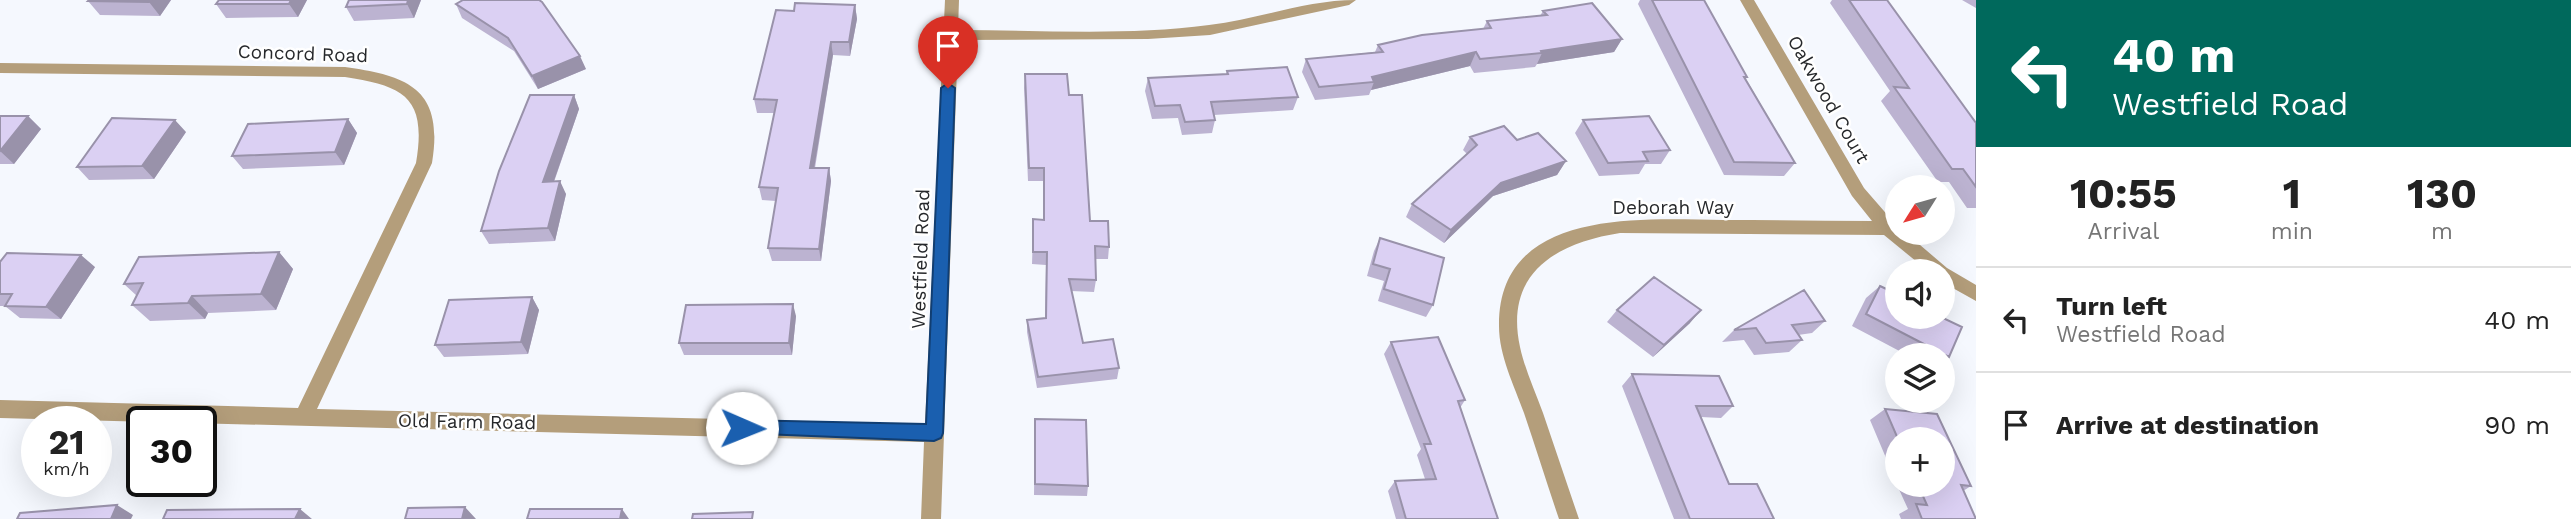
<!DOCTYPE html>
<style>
:root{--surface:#fff;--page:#f2f2f2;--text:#222;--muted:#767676;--line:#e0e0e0}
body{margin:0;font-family:"Work Sans",sans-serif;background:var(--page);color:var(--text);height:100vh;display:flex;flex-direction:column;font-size:26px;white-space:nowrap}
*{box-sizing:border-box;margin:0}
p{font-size:23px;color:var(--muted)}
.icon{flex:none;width:38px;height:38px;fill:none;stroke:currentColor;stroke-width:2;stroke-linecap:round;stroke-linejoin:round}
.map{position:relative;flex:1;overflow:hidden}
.panel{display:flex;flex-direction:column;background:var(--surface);width:595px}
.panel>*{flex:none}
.hud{background:#00695c;color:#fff;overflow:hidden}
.needle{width:46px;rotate:233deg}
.fabs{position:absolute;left:1885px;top:175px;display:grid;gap:14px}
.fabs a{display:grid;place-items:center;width:70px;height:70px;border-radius:50%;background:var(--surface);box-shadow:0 7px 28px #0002;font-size:35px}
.speed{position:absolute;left:21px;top:406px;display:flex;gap:14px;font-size:35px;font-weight:700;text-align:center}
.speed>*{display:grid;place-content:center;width:91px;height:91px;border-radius:50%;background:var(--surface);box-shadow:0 7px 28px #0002;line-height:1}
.speed small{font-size:18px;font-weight:400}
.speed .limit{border:4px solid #111;border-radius:10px;background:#fff;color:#111}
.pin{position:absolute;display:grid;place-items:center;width:60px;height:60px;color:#fff;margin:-72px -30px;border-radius:50% 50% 50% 0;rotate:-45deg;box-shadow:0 0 7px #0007}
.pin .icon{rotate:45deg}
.me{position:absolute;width:77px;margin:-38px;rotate:91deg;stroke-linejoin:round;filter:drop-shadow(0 0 5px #0008)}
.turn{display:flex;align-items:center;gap:24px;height:147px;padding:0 21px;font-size:32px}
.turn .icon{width:91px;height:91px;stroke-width:2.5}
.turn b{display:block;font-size:49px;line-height:60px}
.eta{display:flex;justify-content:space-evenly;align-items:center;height:119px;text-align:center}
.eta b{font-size:42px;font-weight:700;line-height:49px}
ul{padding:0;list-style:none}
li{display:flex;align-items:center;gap:21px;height:105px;padding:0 21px;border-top:2px solid var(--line)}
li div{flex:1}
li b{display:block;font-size:26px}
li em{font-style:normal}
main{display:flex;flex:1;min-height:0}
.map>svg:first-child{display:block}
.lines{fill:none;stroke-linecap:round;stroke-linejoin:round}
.minor{fill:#b49e7b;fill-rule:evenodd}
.wall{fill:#bcb3d1}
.shaded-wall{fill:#9992aa}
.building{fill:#dbd0f3;stroke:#9992aa;stroke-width:2}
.route{fill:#1a5faf;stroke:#113e72;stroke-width:2}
.labels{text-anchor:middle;stroke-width:5;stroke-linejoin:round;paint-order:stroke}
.street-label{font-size:19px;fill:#26282b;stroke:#fff}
</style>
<main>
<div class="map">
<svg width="1976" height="519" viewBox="0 0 1976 519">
<rect width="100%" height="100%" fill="#f5f8fe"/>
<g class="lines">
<path class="minor" d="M 945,0 L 959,0 L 958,30 C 1041,30 1127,36 1209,25 C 1259,19 1306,0 1356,0 L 1349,5 L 1210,35 L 1148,39 L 958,40 L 941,519 L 921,519 L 924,442 L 0,418 L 0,400 L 298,408 L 416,163 C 427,98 405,86 345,77 L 0,73 L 0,63 L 345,67 C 410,76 444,90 432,163 L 317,409 L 925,424 Z
M 1740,0 L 1754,0 L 1864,188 L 1897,226 L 1897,233 L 1906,233 L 1947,268 L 1976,285 L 1976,301 L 1942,282 L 1942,271 L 1928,271 L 1884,235 L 1620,233 C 1556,243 1504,273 1520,347 C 1525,370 1535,391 1543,413 C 1555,448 1567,484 1579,519 L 1559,519 C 1547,484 1536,448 1524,413 C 1514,385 1499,356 1499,326 C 1498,207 1642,219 1723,220 C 1773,220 1823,221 1872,221 L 1852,196 Z"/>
</g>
<path class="wall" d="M 171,0 L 160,16 L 100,15 L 88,1 Z
M 307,0 L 298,17 L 226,18 L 216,4 Z
M 349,0 L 421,0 L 414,18 L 354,21 L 346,7 Z
M 1640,0 L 1704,0 L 1747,77 L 1746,79 L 1795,163 L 1784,176 L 1724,175 L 1638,4 Z
M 1832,0 L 1849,0 L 1976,123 L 1976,208 L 1967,208 L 1949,182 L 1938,182 L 1881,101 L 1890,91 L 1830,3 Z
M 1962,0 L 1976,0 L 1976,8 Z
M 456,4 L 586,69 L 538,89 L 514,51 L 462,18 Z
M 855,5 L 857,19 L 850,56 L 833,55 L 815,168 L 829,168 L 831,181 L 821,261 L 772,261 L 768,248 L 776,201 L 762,200 L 759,187 L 774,113 L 757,113 L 754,99 L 794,11 Z
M 1543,11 L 1622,39 L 1614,52 L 1537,64 L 1535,67 L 1474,73 L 1470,66 L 1371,90 L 1369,95 L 1315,100 L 1302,72 L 1306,59 L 1375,52 L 1378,45 L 1483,29 L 1487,21 L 1540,16 Z
M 1227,71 L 1298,97 L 1293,110 L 1214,115 L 1215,120 L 1212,133 L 1182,135 L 1178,118 L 1152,119 L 1145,91 L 1148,78 L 1226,74 Z
M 1025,74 L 1069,95 L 1090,221 L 1109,247 L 1108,259 L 1095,259 L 1096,280 L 1094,292 L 1071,291 L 1083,343 L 1119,368 L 1117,379 L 1037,388 L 1027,332 L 1027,320 L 1045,318 L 1046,265 L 1032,264 L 1033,232 L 1043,220 L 1043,181 L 1028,181 L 1024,88 Z
M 574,95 L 579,109 L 554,182 L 566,194 L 555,241 L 489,244 L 481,231 Z
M 0,116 L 28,116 L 41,129 L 14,164 L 0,164 Z
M 348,119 L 357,133 L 344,165 L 243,169 L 232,156 Z
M 1583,120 L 1670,150 L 1661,164 L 1645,164 L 1639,174 L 1599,176 L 1575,133 Z
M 186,132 L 154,179 L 89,180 L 77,167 Z
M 1470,137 L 1517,140 L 1566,161 L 1557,175 L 1493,196 L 1444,243 L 1406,217 L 1412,204 L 1467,154 L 1463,150 Z
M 1380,238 L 1433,305 L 1426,317 L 1378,301 L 1384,281 L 1367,276 L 1374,251 Z
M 279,252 L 293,269 L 276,310 L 208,313 L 205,319 L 150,321 L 132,305 L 137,296 L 124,284 Z
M 0,262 L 95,267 L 61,319 L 20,318 L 5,306 L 0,306 Z
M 1880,286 L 1949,357 L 1942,362 L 1942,355 L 1907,355 L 1852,326 L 1866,298 Z
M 532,297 L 539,310 L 528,354 L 444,357 L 435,345 Z
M 1617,310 L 1690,323 L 1653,357 L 1607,322 Z
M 796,316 L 792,355 L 684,355 L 679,343 Z
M 1825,321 L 1812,333 L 1798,335 L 1802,340 L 1789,352 L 1754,355 L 1744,340 L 1722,342 L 1734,330 Z
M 1391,342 L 1465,400 L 1460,408 L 1498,519 L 1396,519 L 1388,491 L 1395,481 L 1425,479 L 1417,455 L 1421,449 L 1384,354 Z
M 1632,374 L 1733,406 L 1721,418 L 1701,417 L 1729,484 L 1774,519 L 1674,519 L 1622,386 Z
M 1885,409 L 1937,414 L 1971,486 L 1963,491 L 1976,519 L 1901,519 L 1899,514 L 1908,509 L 1897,485 L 1942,485 L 1942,439 L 1897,439 L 1897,484 L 1870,420 Z
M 1035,419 L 1088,486 L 1087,496 L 1034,495 Z"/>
<path class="shaded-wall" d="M 151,0 L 171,0 L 160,16 L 149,2 Z
M 291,0 L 307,0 L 298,17 L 289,4 Z
M 408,0 L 421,0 L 414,18 L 407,4 Z
M 855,5 L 857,19 L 850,56 L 849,42 Z
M 1622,39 L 1614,52 L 1537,64 L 1542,53 L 1541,51 Z
M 831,42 L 833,55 L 812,181 L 810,168 Z
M 1476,52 L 1470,66 L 1371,90 L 1374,82 L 1372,77 Z
M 580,56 L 586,69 L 538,89 L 532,76 Z
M 574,95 L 579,109 L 549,195 L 543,182 Z
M 28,116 L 41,129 L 14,164 L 0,151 Z
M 348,119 L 357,133 L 344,165 L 335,152 Z
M 175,120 L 186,132 L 154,179 L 142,166 Z
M 1566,161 L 1557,175 L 1493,196 L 1444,243 L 1451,230 L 1501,183 Z
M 829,168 L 831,181 L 821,261 L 819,249 Z
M 560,181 L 566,194 L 555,241 L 548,228 Z
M 279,252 L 293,269 L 276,310 L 261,294 Z
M 81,255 L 95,267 L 61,319 L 46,307 Z
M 192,296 L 208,313 L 205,319 L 188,303 Z
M 532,297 L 539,310 L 528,354 L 521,342 Z
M 793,304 L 796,316 L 792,355 L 789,343 Z
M 1701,310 L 1690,323 L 1653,357 L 1664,345 Z
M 117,505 L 133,515 L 131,519 L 111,519 Z
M 465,507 L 476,519 L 462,519 Z
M 300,509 L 312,519 L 295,519 Z
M 622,509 L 629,519 L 620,519 Z"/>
<path class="building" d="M 89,0 L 151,0 L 149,2 L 88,1 Z
M 219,0 L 291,0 L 289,4 L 216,4 Z
M 349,0 L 408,0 L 407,4 L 346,7 Z
M 463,0 L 539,0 L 542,2 L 580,56 L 532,76 L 508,38 L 456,4 Z
M 1652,0 L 1704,0 L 1747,77 L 1744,77 L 1795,163 L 1734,162 Z
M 1849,0 L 1887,0 L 1976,123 L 1976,187 L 1963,169 L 1952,169 L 1894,87 L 1909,88 Z
M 795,3 L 855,5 L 849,42 L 831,42 L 810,168 L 829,168 L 819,249 L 768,248 L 778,188 L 759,187 L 777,100 L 754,99 L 776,10 L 794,11 Z
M 1592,3 L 1622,39 L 1541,51 L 1542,53 L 1480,59 L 1476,52 L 1372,77 L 1374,82 L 1319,87 L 1306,59 L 1383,52 L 1378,45 L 1422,35 L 1491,28 L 1487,21 L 1547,15 L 1543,11 Z
M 1287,67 L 1298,97 L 1211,102 L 1215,120 L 1185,122 L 1180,105 L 1155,106 L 1148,78 L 1228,74 L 1227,71 Z
M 1025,74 L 1067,74 L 1069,95 L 1082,95 L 1090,221 L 1108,221 L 1109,247 L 1095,246 L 1096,280 L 1069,279 L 1083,343 L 1113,339 L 1119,368 L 1038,377 L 1027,320 L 1046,318 L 1047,252 L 1033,252 L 1033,219 L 1044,220 L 1044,168 L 1029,168 Z
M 530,95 L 574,95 L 543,182 L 560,181 L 548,228 L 481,231 L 499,171 Z
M 0,116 L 28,116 L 0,151 Z
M 1649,116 L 1670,150 L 1643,152 L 1648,161 L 1608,163 L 1583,120 Z
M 112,118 L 175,120 L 142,166 L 77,167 Z
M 348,119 L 335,152 L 232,156 L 248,124 Z
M 1504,126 L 1517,140 L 1538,133 L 1566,161 L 1501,183 L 1451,230 L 1412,204 L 1477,145 L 1470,137 Z
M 1380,238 L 1444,258 L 1433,305 L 1384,289 L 1390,269 L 1373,264 Z
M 279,252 L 261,294 L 192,296 L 188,303 L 132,305 L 143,283 L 124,284 L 139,257 Z
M 7,253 L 81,255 L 46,307 L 5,306 L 12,294 L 0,294 L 0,262 Z
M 1654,277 L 1701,310 L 1664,345 L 1617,310 Z
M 1880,286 L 1897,294 L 1897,317 L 1941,317 L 1962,327 L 1949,357 L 1866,314 Z
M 1804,290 L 1825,321 L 1792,325 L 1802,340 L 1766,343 L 1756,328 L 1734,330 Z
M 532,297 L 521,342 L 435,345 L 449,300 Z
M 793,304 L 789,343 L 679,343 L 686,305 Z
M 1438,337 L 1465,400 L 1458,401 L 1498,519 L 1406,519 L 1395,481 L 1436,479 L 1424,444 L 1431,444 L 1391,342 Z
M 1632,374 L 1719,376 L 1733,406 L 1696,406 L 1729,484 L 1757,484 L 1774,519 L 1690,519 Z
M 1885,409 L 1937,414 L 1971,486 L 1961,485 L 1976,519 L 1922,519 L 1916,504 L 1927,505 L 1918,485 L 1942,485 L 1942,439 L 1898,439 Z
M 1035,419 L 1086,420 L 1088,486 L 1035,484 Z
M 117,505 L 111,519 L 17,519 L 20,513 Z
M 465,507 L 462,519 L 405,519 L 408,508 Z
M 300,509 L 295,519 L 163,519 L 167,510 Z
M 530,509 L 622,509 L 620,519 L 527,519 Z
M 753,512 L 752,519 L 692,519 L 693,514 Z"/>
<path class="route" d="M 948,83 L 955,88 L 943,433 L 941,438 L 934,441 L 736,433 L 733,428 L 736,422 L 742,420 L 926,424 L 941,88 Z"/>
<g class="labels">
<g class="street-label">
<text transform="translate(303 53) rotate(2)" y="7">Concord Road</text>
<text transform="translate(1829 99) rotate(60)" y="7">Oakwood Court</text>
<text x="1673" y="214">Deborah Way</text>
<text transform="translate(920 259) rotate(-88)" y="7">Westfield Road</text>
<text transform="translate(467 421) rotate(1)" y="7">Old Farm Road</text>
</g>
</g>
</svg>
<div class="fabs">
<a><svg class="needle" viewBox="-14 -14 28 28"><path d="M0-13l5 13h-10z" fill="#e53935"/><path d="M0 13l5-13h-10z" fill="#767676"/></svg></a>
<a><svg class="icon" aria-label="sound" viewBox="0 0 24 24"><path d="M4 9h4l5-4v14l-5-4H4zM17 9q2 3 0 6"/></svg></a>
<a><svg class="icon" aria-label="layers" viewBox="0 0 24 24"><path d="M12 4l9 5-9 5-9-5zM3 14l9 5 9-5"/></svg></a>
<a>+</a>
</div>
<div class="speed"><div>21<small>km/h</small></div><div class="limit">30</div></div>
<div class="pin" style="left:948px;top:88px;background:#d93025"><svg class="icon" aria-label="arrive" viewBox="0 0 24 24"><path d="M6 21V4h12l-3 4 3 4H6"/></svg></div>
<svg class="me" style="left:742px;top:428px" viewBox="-20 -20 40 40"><circle r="19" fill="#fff"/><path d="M0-13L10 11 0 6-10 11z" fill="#1a5faf"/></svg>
</div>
<section class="panel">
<div class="hud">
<div class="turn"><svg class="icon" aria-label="left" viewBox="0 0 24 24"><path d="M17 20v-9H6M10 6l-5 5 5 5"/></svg><div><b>40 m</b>Westfield Road</div></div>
</div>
<div class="eta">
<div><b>10:55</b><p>Arrival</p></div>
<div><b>1</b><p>min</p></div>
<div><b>130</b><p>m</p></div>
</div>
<ul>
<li><svg class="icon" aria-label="left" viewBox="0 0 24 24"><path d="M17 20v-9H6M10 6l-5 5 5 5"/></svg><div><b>Turn left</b><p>Westfield Road</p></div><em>40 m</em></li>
<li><svg class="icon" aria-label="arrive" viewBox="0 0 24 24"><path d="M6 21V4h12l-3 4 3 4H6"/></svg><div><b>Arrive at destination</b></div><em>90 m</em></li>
</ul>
</section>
</main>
